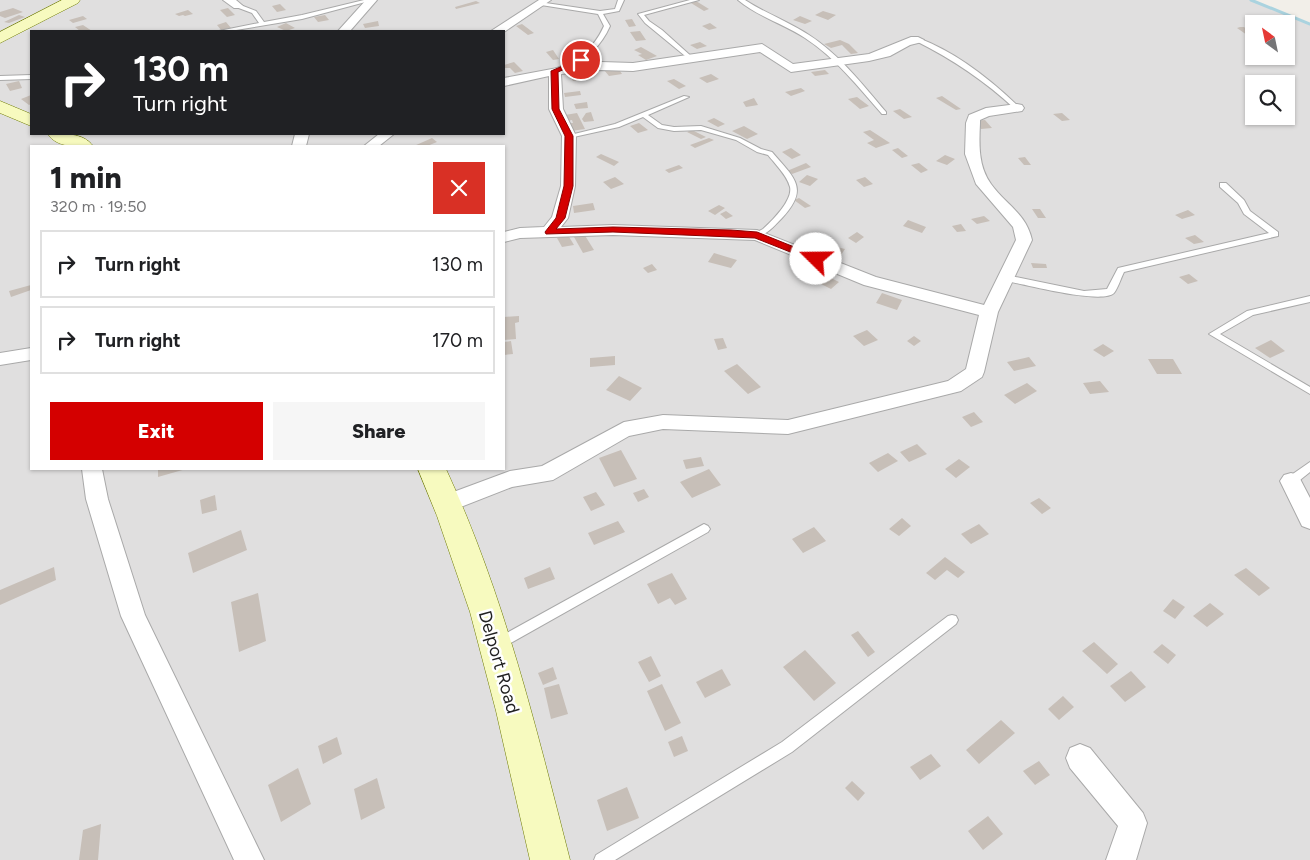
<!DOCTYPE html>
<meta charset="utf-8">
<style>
:root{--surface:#fff;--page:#f6f6f6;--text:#202124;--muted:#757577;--line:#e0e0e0;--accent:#d40000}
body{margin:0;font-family:Figtree,sans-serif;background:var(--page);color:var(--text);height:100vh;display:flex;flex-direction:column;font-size:19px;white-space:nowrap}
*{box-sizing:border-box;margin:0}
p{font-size:16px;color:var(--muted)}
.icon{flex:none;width:28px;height:28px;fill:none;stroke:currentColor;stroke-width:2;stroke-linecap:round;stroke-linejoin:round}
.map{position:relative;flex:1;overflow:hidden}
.panel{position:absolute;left:30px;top:145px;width:475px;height:325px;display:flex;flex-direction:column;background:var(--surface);border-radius:0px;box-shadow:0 1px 4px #0004}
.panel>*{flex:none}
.hud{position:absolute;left:30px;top:30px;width:475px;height:105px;border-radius:0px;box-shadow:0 1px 4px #0004;background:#202124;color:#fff;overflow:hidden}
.needle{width:32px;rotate:327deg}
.tools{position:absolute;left:1245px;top:15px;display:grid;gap:10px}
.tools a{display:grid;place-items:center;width:50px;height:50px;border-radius:0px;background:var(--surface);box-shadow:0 1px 4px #0004;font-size:25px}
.pin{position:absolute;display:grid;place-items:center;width:42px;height:42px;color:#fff;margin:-21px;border:2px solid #fff;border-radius:50%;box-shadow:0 1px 5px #0007}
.me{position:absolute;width:55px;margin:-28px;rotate:292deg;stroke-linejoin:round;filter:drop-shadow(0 0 4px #0008)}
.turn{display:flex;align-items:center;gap:18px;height:105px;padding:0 20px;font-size:22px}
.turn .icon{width:65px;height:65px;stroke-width:2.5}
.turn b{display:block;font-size:35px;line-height:42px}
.round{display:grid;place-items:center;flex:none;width:52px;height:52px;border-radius:0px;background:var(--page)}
.overview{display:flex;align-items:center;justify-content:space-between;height:85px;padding:0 20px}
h1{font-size:30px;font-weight:800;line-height:38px}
.button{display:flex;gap:10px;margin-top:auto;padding:10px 20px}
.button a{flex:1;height:58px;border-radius:0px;background:var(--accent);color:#fff;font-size:20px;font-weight:800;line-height:58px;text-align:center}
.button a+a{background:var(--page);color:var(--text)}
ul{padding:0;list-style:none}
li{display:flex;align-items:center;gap:15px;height:68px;margin:0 10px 8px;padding:0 10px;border:2px solid var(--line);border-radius:0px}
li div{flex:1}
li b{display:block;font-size:19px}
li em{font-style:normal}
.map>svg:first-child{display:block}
.residential{fill:#e0dfdf;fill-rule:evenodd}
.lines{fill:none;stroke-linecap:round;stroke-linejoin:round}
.stream{stroke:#aad3df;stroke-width:3}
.building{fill:#c7bfb8}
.lane-casing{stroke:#a9a9a9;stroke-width:2}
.street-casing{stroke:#a9a9a9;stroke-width:2}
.secondary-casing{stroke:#707d05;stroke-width:1}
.lane{fill:#fff;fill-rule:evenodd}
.street{fill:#fff;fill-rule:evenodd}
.secondary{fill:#f7fabf;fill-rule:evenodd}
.route{fill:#d40000;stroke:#8a0000}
.labels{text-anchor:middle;stroke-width:5;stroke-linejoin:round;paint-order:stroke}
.near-street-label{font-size:18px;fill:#222;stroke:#fff}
</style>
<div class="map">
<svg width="1310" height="860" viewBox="0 0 1310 860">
<rect width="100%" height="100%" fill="#f2efe9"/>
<path class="residential" d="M 0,0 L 1251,0 L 1310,24 L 1310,860 L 0,860 ZM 1254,24 L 1286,24 L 1286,56 L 1254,56 ZM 31,31 L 504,31 L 504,134 L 31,134 ZM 1254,84 L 1286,84 L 1286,116 L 1254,116 ZM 31,146 L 504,146 L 504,469 L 31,469 Z"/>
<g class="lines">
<path class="stream" d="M 1251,0 L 1310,24"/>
</g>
<path class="building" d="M 476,1 L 480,3 L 456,9 L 455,7 Z
M 696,1 L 709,9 L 704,11 L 691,3 Z
M 280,4 L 286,10 L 277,12 L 272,6 Z
M 13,8 L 23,12 L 5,18 L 0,16 L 0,12 Z
M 228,8 L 235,15 L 227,17 L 220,10 Z
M 188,10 L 193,14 L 185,16 L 183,15 L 179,16 L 175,14 Z
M 823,11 L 836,15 L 828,20 L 815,15 Z
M 19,15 L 25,17 L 9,23 L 4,22 Z
M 325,15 L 329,20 L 318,22 L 314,17 Z
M 83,16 L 87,19 L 73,23 L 69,20 Z
M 800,16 L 812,21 L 805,24 L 793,20 Z
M 632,19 L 636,26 L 629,27 L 625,20 Z
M 378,21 L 379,26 L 365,28 L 363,24 Z
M 226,22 L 231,28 L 221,30 L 217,25 Z
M 286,23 L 295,28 L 286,31 L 277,27 Z
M 710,23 L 717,28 L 709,30 L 702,26 Z
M 522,24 L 534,33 L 528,35 L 516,26 Z
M 83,25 L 92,31 L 80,31 L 75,27 Z
M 1240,27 L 1244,27 L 1254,35 L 1247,35 L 1237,28 Z
M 640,31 L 646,40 L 636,41 L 630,32 Z
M 840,40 L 849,44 L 858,53 L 851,54 L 842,45 L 831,48 L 824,44 Z
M 700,42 L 707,46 L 697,49 L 690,45 Z
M 641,47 L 657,56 L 646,60 L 638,55 L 642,54 L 634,50 Z
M 553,50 L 559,59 L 553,60 L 546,52 Z
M 514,62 L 523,71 L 515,73 L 510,68 L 504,68 L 504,65 Z
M 618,68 L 622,74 L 609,76 L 604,70 Z
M 584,70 L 588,79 L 573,81 L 571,77 L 577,76 L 575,72 Z
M 825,70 L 829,74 L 815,76 L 811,72 Z
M 711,74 L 719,79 L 707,83 L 699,78 Z
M 674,79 L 686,86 L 679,89 L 667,81 Z
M 19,81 L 22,88 L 10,91 L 6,84 Z
M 801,88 L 805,91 L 791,96 L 785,92 Z
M 580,91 L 581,95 L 565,97 L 564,93 Z
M 31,95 L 31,104 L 29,105 L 21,99 Z
M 942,96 L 961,109 L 956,110 L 936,98 Z
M 857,97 L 869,106 L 860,109 L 848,99 Z
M 754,98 L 758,105 L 746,107 L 743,102 Z
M 587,102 L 588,108 L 576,109 L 574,104 Z
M 900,109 L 912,117 L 904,119 L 893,111 Z
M 591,112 L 594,121 L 584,122 L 582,119 L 586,113 Z
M 577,113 L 585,129 L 571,131 L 568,123 L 573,123 L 572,120 L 567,121 L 565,115 Z
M 1062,113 L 1070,120 L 1062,121 L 1053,114 Z
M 714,118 L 725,124 L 718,127 L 707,121 Z
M 985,120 L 992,128 L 981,129 L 975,121 Z
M 639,123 L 648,130 L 638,133 L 630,126 Z
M 744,126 L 758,134 L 747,139 L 732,131 Z
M 692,130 L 706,137 L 701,139 L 687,132 Z
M 870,130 L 890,143 L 876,148 L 867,143 L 874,140 L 863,132 Z
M 432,138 L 437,142 L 427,146 L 414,146 Z
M 709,138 L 714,140 L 695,148 L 690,145 Z
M 791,148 L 801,155 L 792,159 L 782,152 Z
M 898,148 L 908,156 L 902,158 L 892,150 Z
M 601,154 L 619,162 L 614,166 L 596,157 Z
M 945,155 L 955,159 L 947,165 L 936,161 Z
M 1025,157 L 1031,165 L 1024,165 L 1018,158 Z
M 806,163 L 811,167 L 792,174 L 787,171 Z
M 919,163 L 928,170 L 921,173 L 911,165 Z
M 679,165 L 683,168 L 669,173 L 665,170 Z
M 807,175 L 818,179 L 810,186 L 799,182 Z
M 615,177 L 624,184 L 611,189 L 603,182 Z
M 865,177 L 873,184 L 864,187 L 856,180 Z
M 799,198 L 811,206 L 805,208 L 794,200 Z
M 593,203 L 595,210 L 574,213 L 573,206 Z
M 719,205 L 725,208 L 715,215 L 708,211 Z
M 1032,209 L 1040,209 L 1046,218 L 1038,218 Z
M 1188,210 L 1195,215 L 1182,219 L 1175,215 Z
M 726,211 L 733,216 L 726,219 L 720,214 Z
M 984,216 L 990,221 L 977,224 L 971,219 Z
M 908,220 L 926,227 L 922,233 L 903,226 Z
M 961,224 L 966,231 L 957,232 L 952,226 Z
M 857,232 L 864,237 L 856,243 L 848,238 Z
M 584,234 L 594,250 L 583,253 L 574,237 Z
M 568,235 L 574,245 L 562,247 L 557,238 Z
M 1195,235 L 1204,242 L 1194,244 L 1185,238 Z
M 829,245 L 845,249 L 841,255 L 825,250 Z
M 714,253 L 737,260 L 731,268 L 708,262 Z
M 1031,263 L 1046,264 L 1047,268 L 1033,268 Z
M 652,264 L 657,270 L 648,273 L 643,268 Z
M 1189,274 L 1198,281 L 1188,284 L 1179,277 Z
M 829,277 L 839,282 L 831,289 L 821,284 Z
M 31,285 L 31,290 L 11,297 L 9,291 Z
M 882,293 L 902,300 L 897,310 L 876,303 Z
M 519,316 L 519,322 L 515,323 L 516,339 L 504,340 L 504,317 Z
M 867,330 L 878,340 L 864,346 L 853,336 Z
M 914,336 L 921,341 L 914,346 L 907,341 Z
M 723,338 L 727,348 L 718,350 L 714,339 Z
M 1271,340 L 1285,351 L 1270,358 L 1255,348 Z
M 511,341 L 513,354 L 504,355 L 504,342 Z
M 1103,344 L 1114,351 L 1104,357 L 1093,350 Z
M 615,356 L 615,365 L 590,367 L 590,358 Z
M 1029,357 L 1036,366 L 1014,371 L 1007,362 Z
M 1148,359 L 1173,359 L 1182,374 L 1157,374 Z
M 737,364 L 761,387 L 748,394 L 724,371 Z
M 619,376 L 642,388 L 630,401 L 606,390 Z
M 1100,381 L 1109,392 L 1090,394 L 1083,383 Z
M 1027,383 L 1037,391 L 1015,404 L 1004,395 Z
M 974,412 L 983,422 L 971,427 L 962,417 Z
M 917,444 L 927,454 L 909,462 L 900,452 Z
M 621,450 L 637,479 L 614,487 L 599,458 Z
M 888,453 L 898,461 L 878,472 L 869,463 Z
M 701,457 L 704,466 L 686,469 L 683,460 Z
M 959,459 L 970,467 L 956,478 L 945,469 Z
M 158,469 L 186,469 L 158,477 Z
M 709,469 L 721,485 L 692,498 L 680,482 Z
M 644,489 L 649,497 L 638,502 L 633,493 Z
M 596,492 L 605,505 L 591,511 L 583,497 Z
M 215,495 L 217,510 L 202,514 L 200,500 Z
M 1039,498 L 1051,508 L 1042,514 L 1030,503 Z
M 902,518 L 911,526 L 899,536 L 889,529 Z
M 618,521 L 625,532 L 594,545 L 588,533 Z
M 979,524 L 989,534 L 971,544 L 961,534 Z
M 814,527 L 826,541 L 803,553 L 792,539 Z
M 241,530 L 247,550 L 193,573 L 188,553 Z
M 945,557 L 965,572 L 958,578 L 947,570 L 935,580 L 926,573 Z
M 54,567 L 56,580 L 0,605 L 0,590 Z
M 550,567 L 555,579 L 528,589 L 524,578 Z
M 1246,568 L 1270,588 L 1259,596 L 1234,575 Z
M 672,573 L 687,599 L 675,605 L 670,598 L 658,604 L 647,584 Z
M 258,593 L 266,641 L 239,652 L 231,602 Z
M 1173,599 L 1185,607 L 1175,619 L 1163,611 Z
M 1210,603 L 1224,614 L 1207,627 L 1193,616 Z
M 858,631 L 875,652 L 868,657 L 851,635 Z
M 1094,642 L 1118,664 L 1107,674 L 1082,651 Z
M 1162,644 L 1176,655 L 1168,664 L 1153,652 Z
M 805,650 L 836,683 L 814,701 L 783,667 Z
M 651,656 L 661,676 L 649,682 L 638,662 Z
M 553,667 L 557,679 L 543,685 L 538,673 Z
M 722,669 L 731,685 L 705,698 L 696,682 Z
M 1131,671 L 1146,687 L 1125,702 L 1110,686 Z
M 559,684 L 568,714 L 551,719 L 544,688 Z
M 662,684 L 681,723 L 665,731 L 647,691 Z
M 1063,696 L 1074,707 L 1059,720 L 1048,709 Z
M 1001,720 L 1015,733 L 979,764 L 966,750 Z
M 682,736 L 688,751 L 674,757 L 668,742 Z
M 337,737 L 342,754 L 323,764 L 318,746 Z
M 931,754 L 941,766 L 920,780 L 910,767 Z
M 1039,761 L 1050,775 L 1035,785 L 1023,771 Z
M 298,768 L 311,804 L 281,822 L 268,785 Z
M 377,778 L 385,808 L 361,820 L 354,789 Z
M 852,781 L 865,793 L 858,801 L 845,788 Z
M 627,787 L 639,818 L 607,831 L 597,800 Z
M 988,816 L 1003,834 L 983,850 L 968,831 Z
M 101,824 L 98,860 L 79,860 L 83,830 Z"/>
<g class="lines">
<defs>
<path id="lane" d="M 364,0 L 373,0 L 302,19 L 230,31 L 219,31 L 259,23 L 252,13 L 236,7 L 235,6 L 238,4 L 256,11 L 264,22 L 302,15 Z
M 618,0 L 624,0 L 619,11 L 603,14 L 610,26 C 601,46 588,58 568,68 C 563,70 558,72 553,72 L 553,70 C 578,59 592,52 604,26 L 598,14 L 541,5 L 538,3 L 539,2 L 600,11 L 615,9 Z
M 690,0 L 699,0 L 644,15 L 649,21 L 662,30 L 692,57 L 693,58 L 690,60 L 645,23 L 638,14 Z
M 738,0 L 745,0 C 765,13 789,22 809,35 C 840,55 863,85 886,112 L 886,114 L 882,114 C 858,87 836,58 805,38 C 784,24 758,17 738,0 Z
M 918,38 C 956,52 991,80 1019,107 L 1019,109 L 1015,109 C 985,81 952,59 916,41 L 915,40 Z
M 31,75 L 31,79 L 0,80 L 0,76 Z
M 684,96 L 689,97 L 648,115 L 662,125 L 674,127 L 701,126 L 740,138 L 761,149 L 772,152 C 794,178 810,188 782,218 C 774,226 768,234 757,237 L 753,235 C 756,232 760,231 763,229 C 772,221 793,200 790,187 C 787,175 775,164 768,155 L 757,152 L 736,140 L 701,130 L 674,131 L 658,128 L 643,117 L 619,127 L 569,138 L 566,136 L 615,124 Z
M 1220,183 L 1226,183 L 1244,200 L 1250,211 L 1278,232 L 1278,236 L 1124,272 C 1121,278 1118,288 1114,293 C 1102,305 1024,284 1006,281 L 1002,278 L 1006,275 L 1084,291 L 1107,289 L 1118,268 L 1269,233 L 1244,214 L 1238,203 L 1220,187 Z
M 1310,296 L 1310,302 L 1253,315 L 1220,334 L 1310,387 L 1310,394 L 1209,334 L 1247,311 Z
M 1310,462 L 1310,472 L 1295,484 L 1287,484 L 1286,481 L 1287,478 Z
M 704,524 L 708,526 L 710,529 L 708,532 L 502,648 L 498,650 L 494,648 L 492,644 L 494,640 Z
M 952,615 L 956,616 L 958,620 L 956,624 L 792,752 L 615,860 L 594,860 L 596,855 L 782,742 L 948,616 Z"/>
<path id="street" d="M 223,0 L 236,0 L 243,6 L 242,8 L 234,8 Z
M 366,0 L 377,0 L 350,31 L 338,31 Z
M 539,0 L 551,0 L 504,32 L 491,31 Z
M 911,37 L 918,37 L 924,40 L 922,42 L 910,45 L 890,56 L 869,61 L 791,72 L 760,52 L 633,71 L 601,70 L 561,74 L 563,109 L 576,136 L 575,186 L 568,218 L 561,227 L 613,225 L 757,230 L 876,277 L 984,305 L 1016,240 L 1013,227 L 976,184 L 965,154 L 966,123 L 969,115 L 986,108 L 1017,104 L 1022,105 L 1024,108 L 1022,111 L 989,116 L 980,120 L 980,123 C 979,144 978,166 991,184 C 1006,205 1026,213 1032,240 L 998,312 L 984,372 L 982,377 L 961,391 L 788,434 L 663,429 L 629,436 L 553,480 L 512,487 L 448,512 L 440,509 L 437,503 L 440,497 L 510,471 L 542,466 L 624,422 L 663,415 L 788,420 L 948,381 L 966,369 L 979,315 L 864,285 L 755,240 L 613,235 L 520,238 L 504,242 L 504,232 L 520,228 L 544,227 L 552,217 L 561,186 L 562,136 L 549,109 L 549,76 L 504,86 L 504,78 L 568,66 L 601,62 L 633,63 L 762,44 L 793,64 L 869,54 Z
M 295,134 L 309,134 L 306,146 L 292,146 Z
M 379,134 L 394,134 L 379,146 L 364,146 Z
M 31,348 L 31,360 L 0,365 L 0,353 Z
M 82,469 L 102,469 L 108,499 L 145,615 L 264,860 L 234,860 L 121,616 L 86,499 Z
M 1291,473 L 1298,475 L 1310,498 L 1310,529 L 1302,526 L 1280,481 L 1284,475 Z
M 1080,744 L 1090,748 L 1143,813 L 1147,823 L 1136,860 L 1106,860 L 1118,826 L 1070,768 L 1066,758 L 1070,748 Z"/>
<path id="secondary" d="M 62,0 L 80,0 L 78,3 L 0,43 L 0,32 Z
M 0,101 L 31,114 L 31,126 L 0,113 Z
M 48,134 C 63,134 83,132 93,146 C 78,147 56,148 48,134 Z
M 418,469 L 446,469 C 504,594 536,727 570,860 L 530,860 L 496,711 L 470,612 L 437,516 Z"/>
</defs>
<use href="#lane" class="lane-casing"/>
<use href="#street" class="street-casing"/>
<use href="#secondary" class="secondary-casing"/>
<use href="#lane" class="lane"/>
<use href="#street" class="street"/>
<use href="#secondary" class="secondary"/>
</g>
<path class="route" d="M 579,59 L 585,60 L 558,72 L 559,109 L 573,136 L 573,186 L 565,218 L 556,229 L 613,227 L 731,230 L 757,232 L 819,257 L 819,261 L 813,261 L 755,238 L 613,232 L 546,234 L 545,232 L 556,218 L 564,186 L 565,136 L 552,109 L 551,71 Z"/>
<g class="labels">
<g class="near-street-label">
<text transform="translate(499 662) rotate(74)" y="6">Delport Road</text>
</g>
</g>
</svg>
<div class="tools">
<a><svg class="needle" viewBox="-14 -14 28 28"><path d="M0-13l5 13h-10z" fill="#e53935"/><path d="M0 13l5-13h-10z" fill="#757577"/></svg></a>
<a><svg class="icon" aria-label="search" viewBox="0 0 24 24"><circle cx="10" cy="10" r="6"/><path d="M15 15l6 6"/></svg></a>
</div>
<div class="pin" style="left:581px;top:60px;background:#d93025"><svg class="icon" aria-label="arrive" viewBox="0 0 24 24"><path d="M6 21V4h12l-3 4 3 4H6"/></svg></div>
<svg class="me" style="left:816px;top:259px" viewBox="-20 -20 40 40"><circle r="19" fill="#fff"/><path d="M0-13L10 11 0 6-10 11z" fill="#d40000"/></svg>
<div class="hud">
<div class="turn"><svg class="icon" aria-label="right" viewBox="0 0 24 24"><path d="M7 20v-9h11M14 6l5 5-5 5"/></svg><div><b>130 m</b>Turn right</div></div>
</div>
<section class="panel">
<div class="overview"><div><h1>1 min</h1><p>320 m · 19:50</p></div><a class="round" style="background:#d93025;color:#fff"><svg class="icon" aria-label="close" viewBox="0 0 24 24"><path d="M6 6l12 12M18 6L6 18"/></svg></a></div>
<ul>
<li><svg class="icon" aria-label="right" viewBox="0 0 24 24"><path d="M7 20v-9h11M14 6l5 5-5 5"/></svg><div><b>Turn right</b></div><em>130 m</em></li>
<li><svg class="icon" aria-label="right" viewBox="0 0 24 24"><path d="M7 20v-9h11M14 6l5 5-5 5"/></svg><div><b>Turn right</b></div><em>170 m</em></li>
</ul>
<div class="button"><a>Exit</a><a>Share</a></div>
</section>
</div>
